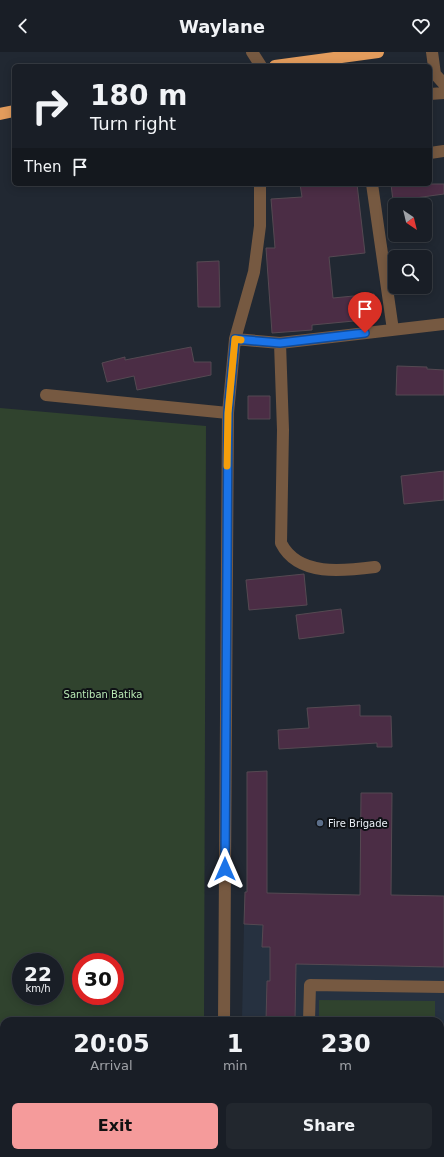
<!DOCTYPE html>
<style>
:root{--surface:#191e26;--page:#22272e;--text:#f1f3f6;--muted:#9fa2a7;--line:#373c43;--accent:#f59b9b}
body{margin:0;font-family:"DejaVu Sans",sans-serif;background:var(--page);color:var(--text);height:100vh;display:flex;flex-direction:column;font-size:15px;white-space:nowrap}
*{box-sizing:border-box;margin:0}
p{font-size:13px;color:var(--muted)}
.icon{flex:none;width:22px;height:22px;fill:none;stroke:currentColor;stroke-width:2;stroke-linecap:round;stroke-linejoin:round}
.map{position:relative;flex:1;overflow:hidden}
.details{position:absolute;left:0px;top:965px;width:444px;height:140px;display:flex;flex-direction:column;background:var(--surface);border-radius:12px 12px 0 0;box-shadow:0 2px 10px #0003,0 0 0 1px var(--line)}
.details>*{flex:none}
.banner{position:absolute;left:12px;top:12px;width:420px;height:122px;border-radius:6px;box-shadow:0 2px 10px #0003,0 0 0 1px var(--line);background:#191e26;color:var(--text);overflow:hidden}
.needle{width:26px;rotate:145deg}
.fabs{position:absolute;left:388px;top:146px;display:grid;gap:8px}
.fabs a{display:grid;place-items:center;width:44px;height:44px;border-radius:6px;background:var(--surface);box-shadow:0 2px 10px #0003,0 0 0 1px var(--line);font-size:20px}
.speed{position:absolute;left:12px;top:901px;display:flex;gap:8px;font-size:20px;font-weight:700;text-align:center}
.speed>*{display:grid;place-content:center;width:52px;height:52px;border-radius:50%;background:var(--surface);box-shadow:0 2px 10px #0003,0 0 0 1px var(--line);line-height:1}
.speed small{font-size:10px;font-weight:400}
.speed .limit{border:6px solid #d22;background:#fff;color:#111}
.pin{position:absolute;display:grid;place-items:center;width:34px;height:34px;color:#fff;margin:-41px -17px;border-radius:50% 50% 50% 0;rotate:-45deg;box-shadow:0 0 4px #0007}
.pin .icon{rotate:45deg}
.me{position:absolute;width:44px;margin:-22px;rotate:0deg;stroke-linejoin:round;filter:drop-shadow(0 0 3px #0008)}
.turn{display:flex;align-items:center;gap:14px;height:84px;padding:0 12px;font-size:18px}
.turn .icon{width:52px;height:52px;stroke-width:2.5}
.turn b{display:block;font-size:28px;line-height:34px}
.then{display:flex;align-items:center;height:38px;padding:0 12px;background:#0003;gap:8px;font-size:15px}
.eta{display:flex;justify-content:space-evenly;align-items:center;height:68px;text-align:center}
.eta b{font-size:24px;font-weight:800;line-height:28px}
.action{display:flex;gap:8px;margin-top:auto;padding:8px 12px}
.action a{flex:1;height:46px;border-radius:6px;background:var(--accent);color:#111;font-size:16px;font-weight:800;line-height:46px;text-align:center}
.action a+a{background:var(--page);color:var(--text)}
header{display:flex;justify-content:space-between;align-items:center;height:52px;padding:0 12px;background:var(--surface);font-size:18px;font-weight:800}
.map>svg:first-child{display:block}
.built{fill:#263140}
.green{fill:#30432e;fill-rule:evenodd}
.building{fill:#4b2d45;stroke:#554952}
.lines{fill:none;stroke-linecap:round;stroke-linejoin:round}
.minor{stroke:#765941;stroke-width:12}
.highway{stroke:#e39c5c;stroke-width:12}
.route-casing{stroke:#114b97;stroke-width:10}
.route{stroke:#1a73e8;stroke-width:7}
.slow{stroke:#f59e0b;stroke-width:7}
.service-dot{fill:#5c6f8a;stroke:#0e1115;stroke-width:1.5}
.labels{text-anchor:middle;stroke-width:4;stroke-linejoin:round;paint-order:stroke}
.park-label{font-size:10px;fill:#b7e7b3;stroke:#0e1115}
.poi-label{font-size:10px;fill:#ebf0f7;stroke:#0e1115;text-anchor:start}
</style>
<header><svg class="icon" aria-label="back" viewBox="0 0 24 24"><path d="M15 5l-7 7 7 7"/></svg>Waylane<svg class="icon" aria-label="heart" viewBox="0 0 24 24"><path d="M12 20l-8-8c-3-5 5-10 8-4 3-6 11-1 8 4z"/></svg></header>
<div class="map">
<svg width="444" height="1105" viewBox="0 0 444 1105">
<rect width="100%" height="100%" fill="#212832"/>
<path class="built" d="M 244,872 L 444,876 L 444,1105 L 239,1105 L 239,1101 L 440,1101 L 440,969 L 242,969 Z"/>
<path class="green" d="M 0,356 L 206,374 L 204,969 L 4,969 L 4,1101 L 204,1101 L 204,1105 L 0,1105 ZM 21,910 L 55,910 L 55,944 L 21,944 ZM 81,910 L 115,910 L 115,944 L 81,944 Z
M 319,948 L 435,949 L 435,969 L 319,969 Z
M 318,1101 L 434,1101 L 434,1105 L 318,1105 Z"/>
<path class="building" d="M 300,132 L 357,132 L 365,201 L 329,205 L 333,246 L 374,242 L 376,265 L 354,267 L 354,269 L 312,273 L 312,278 L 272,281 L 266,196 L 275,196 L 271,147 L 302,145 Z
M 391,132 L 444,132 L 444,142 L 393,149 Z
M 219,209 L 220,255 L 198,255 L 197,210 Z
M 191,295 L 194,310 L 211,310 L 211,323 L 137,338 L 134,324 L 107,330 L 102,311 L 125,305 L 125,308 Z
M 397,314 L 427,315 L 427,317 L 444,318 L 444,343 L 396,343 Z
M 248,344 L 270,344 L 270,367 L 248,367 Z
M 444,419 L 444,448 L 404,452 L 401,424 Z
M 304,522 L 307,553 L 249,558 L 246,528 Z
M 341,557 L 344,581 L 299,587 L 296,563 Z
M 360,653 L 360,664 L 391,664 L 392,695 L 377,695 L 377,691 L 279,697 L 278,678 L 309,676 L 307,656 Z
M 267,719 L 267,841 L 360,843 L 361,741 L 392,741 L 391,843 L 444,844 L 444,915 L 296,912 L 295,969 L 266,969 L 267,929 L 270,929 L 270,895 L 262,895 L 263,873 L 244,872 L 245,840 L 247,840 L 247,720 Z"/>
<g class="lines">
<path class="minor" d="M 252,0 L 261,14
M 432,0 L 435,22 L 444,32
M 430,42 L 444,41
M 430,101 L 444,99
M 372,132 L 393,278
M 235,287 L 280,291 L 444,272
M 280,291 L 283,378 L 281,491 C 298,525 344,519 375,515
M 46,343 L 228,361
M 224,969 L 228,361 L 235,287 L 254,220 L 260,174 L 260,132
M 309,969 L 310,933 L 444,935
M 224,1105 L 224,1101
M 306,1105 L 306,1101"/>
<path class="highway" d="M 275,14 L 378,0
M 0,62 L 14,59"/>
</g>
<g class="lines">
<defs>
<path id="route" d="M 225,817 L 228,361 L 235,287 L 280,291 L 365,281"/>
</defs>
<use href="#route" class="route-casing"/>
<use href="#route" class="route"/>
<path class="slow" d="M 227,414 L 228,361 L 235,287 L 241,288"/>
</g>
<circle class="service-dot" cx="320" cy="771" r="4"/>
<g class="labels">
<g class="park-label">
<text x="103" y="646">Santiban Batika</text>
</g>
<g class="poi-label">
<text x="328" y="775">Fire Brigade</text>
</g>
</g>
</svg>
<div class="fabs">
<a><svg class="needle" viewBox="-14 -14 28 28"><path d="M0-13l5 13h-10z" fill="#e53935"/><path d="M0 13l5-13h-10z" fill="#9fa2a7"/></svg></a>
<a><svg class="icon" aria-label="search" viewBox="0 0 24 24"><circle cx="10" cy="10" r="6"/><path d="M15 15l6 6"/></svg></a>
</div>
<div class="speed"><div>22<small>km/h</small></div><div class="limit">30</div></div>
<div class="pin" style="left:365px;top:281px;background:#d93025"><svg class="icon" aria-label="arrive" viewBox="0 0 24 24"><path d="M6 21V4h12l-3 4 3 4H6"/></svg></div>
<svg class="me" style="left:225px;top:817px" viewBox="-20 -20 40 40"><path d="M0-17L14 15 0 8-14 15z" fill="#1a73e8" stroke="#fff" stroke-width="4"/></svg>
<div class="banner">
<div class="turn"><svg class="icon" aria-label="right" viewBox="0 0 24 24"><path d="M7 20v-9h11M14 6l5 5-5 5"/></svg><div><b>180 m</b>Turn right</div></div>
<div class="then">Then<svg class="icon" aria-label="arrive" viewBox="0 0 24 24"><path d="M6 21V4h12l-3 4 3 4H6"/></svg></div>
</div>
<section class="details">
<div class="eta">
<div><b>20:05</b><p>Arrival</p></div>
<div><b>1</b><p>min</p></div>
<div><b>230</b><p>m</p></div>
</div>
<div class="action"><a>Exit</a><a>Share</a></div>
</section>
</div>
